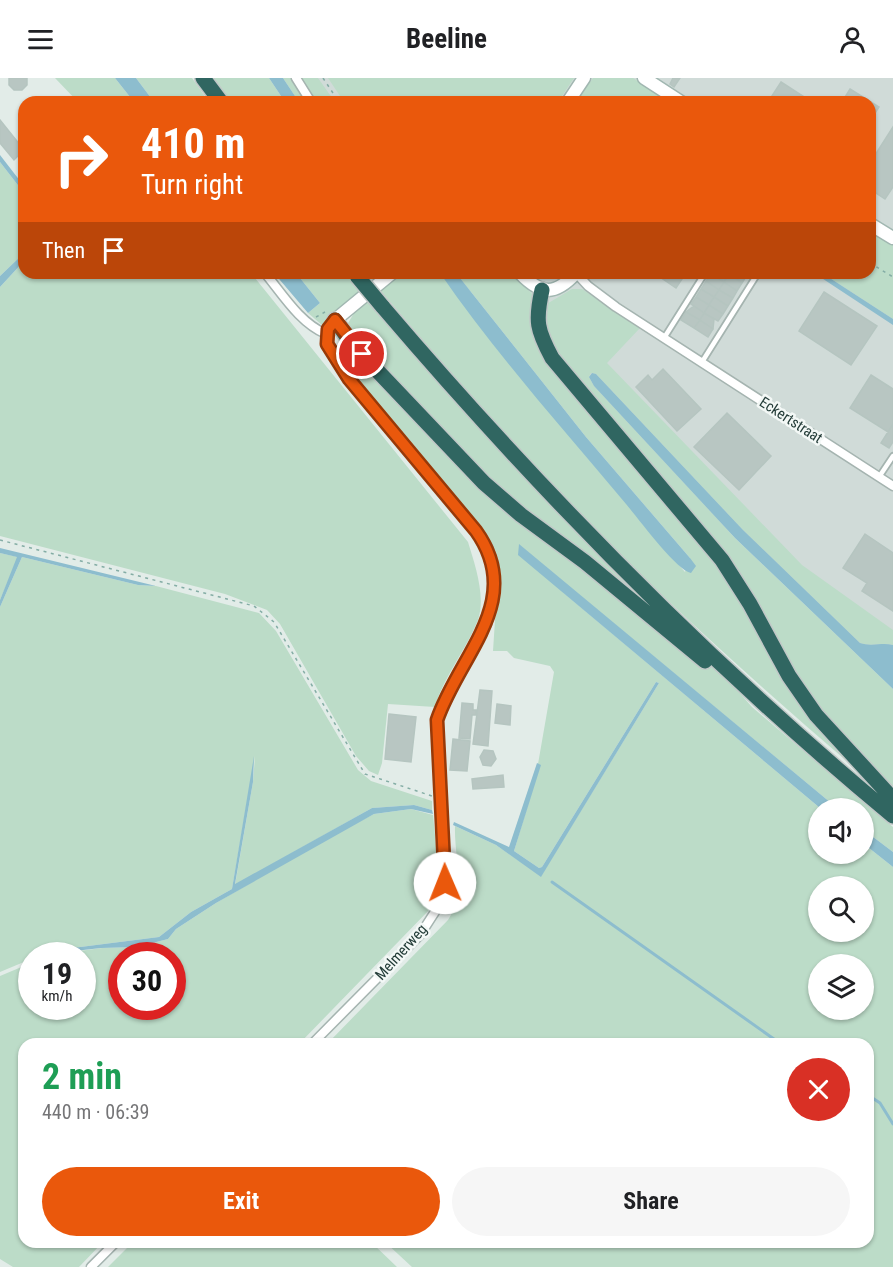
<!DOCTYPE html>
<meta charset="utf-8">
<style>
:root{--surface:#fff;--page:#f6f6f6;--text:#202124;--muted:#757577;--accent:#ea580c}
body{margin:0;font-family:"Roboto Condensed",sans-serif;background:var(--page);color:var(--text);height:100vh;display:flex;flex-direction:column;font-size:22px;white-space:nowrap}
*{box-sizing:border-box;margin:0}
p{font-size:20px;color:var(--muted)}
.icon{flex:none;width:33px;height:33px;fill:none;stroke:currentColor;stroke-width:2;stroke-linecap:round;stroke-linejoin:round}
.map{position:relative;flex:1;overflow:hidden}
.panel{position:absolute;left:18px;top:960px;width:856px;height:210px;display:flex;flex-direction:column;background:var(--surface);border-radius:18px;box-shadow:0 2px 4px #0004}
.panel>*{flex:none}
.banner{position:absolute;left:18px;top:18px;width:858px;height:183px;border-radius:18px;box-shadow:0 2px 4px #0004;background:#ea580c;color:#fff;overflow:hidden}
.buttons{position:absolute;left:808px;top:720px;display:grid;gap:12px}
.buttons a{display:grid;place-items:center;width:66px;height:66px;border-radius:50%;background:var(--surface);box-shadow:0 2px 4px #0004;font-size:30px}
.speed{position:absolute;left:18px;top:864px;display:flex;gap:12px;font-size:30px;font-weight:700;text-align:center}
.speed>*{display:grid;place-content:center;width:78px;height:78px;border-radius:50%;background:var(--surface);box-shadow:0 2px 4px #0004;line-height:1}
.speed small{font-size:15px;font-weight:400}
.speed .limit{border:9px solid #d22;background:#fff;color:#111}
.pin{position:absolute;display:grid;place-items:center;width:51px;height:51px;color:#fff;margin:-26px;border:3px solid #fff;border-radius:50%;box-shadow:0 2px 6px #0007}
.me{position:absolute;width:66px;margin:-33px;rotate:359deg;stroke-linejoin:round;filter:drop-shadow(0 0 4px #0008)}
.turn{display:flex;align-items:center;gap:21px;height:126px;padding:0 24px;font-size:27px}
.turn .icon{width:78px;height:78px;stroke-width:2.5}
.turn b{display:block;font-size:42px;line-height:51px}
.then{display:flex;align-items:center;height:57px;padding:0 24px;background:#0003;gap:12px;font-size:22px}
.round{display:grid;place-items:center;flex:none;width:63px;height:63px;border-radius:32px;background:var(--page)}
.headline{display:flex;align-items:center;justify-content:space-between;height:102px;padding:0 24px}
h1{font-size:36px;font-weight:700;line-height:45px;color:#1e9e55}
.button{display:flex;gap:12px;margin-top:auto;padding:12px 24px}
.button a{flex:1;height:69px;border-radius:36px;background:var(--accent);color:#fff;font-size:24px;font-weight:700;line-height:69px;text-align:center}
.button a+a{background:var(--page);color:var(--text)}
header{display:flex;justify-content:space-between;align-items:center;height:78px;padding:0 24px;background:var(--surface);font-size:27px;font-weight:700}
.map>svg:first-child{display:block}
.built{fill:#d0dbd8}
.green{fill:#bcdcc8;fill-rule:evenodd}
.water{fill:#8dbdce}
.lines{fill:none;stroke-linecap:round;stroke-linejoin:round}
.stream{stroke:#8dbdce;stroke-width:3}
.building{fill:#b8c6c2;stroke:#b5c5c0;stroke-width:1.5}
.lane-casing{stroke:#a5b4b0;stroke-width:8}
.street-casing{stroke:#a5b4b0;stroke-width:11}
.secondary-casing{stroke:#a1b7b1;stroke-width:15}
.highway-casing{stroke:#c1c8c7;stroke-width:18}
.path{stroke:#84ada5;stroke-width:1.5;stroke-dasharray:3 4.5;stroke-linecap:butt}
.lane{stroke:#fff;stroke-width:4.5}
.street{stroke:#fff;stroke-width:8}
.secondary{stroke:#fff;stroke-width:12}
.highway{stroke:#306661;stroke-width:15}
.highway-bridge-casing{stroke:#c1c8c7;stroke-width:18;stroke-linecap:butt}
.highway-bridge{stroke:#306661;stroke-width:15}
.route-casing{stroke:#983908;stroke-width:15}
.route{stroke:#ea580c;stroke-width:10}
.labels{text-anchor:middle;stroke-width:5;stroke-linejoin:round;paint-order:stroke}
.street-label{font-size:15px;fill:#233c38;stroke:#f3f8f6}
</style>
<header><svg class="icon" aria-label="menu" viewBox="0 0 24 24"><path d="M4 6h16M4 12h16M4 18h16"/></svg>Beeline<svg class="icon" aria-label="person" viewBox="0 0 24 24"><circle cx="12" cy="8" r="4"/><path d="M4 21q1-7 8-7t8 7"/></svg></header>
<div class="map">
<svg width="893" height="1189" viewBox="0 0 893 1189">
<rect width="100%" height="100%" fill="#e2ece8"/>
<path class="built" d="M 312,0 L 893,0 L 893,605 L 451,195 L 870,195 L 870,24 L 327,24 Z"/>
<path class="green" d="M 55,0 L 115,0 L 134,24 L 78,24 Z
M 136,0 L 192,0 L 209,24 L 154,24 Z
M 211,0 L 269,0 L 285,24 L 229,24 Z
M 283,0 L 292,0 L 308,24 L 299,24 Z
M 301,0 L 318,0 L 335,24 L 316,24 Z
M 328,0 L 574,0 L 558,24 L 344,24 Z
M 593,0 L 633,0 L 671,24 L 576,24 Z
M 0,84 L 24,115 L 24,175 L 0,198 Z
M 870,152 L 893,167 L 893,241 L 822,195 L 870,195 Z
M 24,183 L 24,195 L 251,195 L 468,464 C 475,487 486,518 478,542 C 466,572 444,598 435,629 L 388,626 L 382,685 L 378,697 L 369,693 L 356,678 L 280,546 L 267,532 L 225,516 L 0,458 L 0,209 Z
M 296,195 L 345,195 L 360,213 L 322,247 L 308,235 L 320,225 Z
M 399,195 L 440,195 L 582,373 L 685,494 L 690,480 L 586,359 L 456,195 L 512,195 L 534,218 L 533,249 L 730,498 L 762,552 L 870,703 C 749,600 631,493 522,376 C 473,324 427,266 379,211 Z
M 529,195 L 561,195 C 552,203 539,203 529,195 Z
M 572,211 L 582,211 L 640,250 L 607,285 L 802,487 L 893,552 L 893,567 C 882,564 872,569 860,565 L 743,452 L 596,296 L 591,295 L 589,299 L 594,308 L 735,460 L 893,611 L 893,711 L 801,610 L 756,525 L 578,308 L 543,255 L 545,227 Z
M 367,221 L 509,383 L 716,588 L 752,629 L 893,749 L 893,774 L 864,752 L 864,730 L 837,730 L 519,467 L 565,516 L 820,730 L 819,776 L 864,776 L 864,766 L 893,789 L 893,1189 L 412,1189 L 385,1164 L 868,1164 L 868,966 L 327,966 L 448,842 C 467,812 454,781 455,748 L 496,767 L 541,798 L 659,605 L 656,604 L 542,789 L 539,790 L 514,773 L 540,687 L 538,686 L 554,594 L 550,588 L 514,580 L 507,573 L 493,573 L 498,496 L 497,482 L 489,462 L 413,366 L 345,288 L 341,270 L 344,252 L 357,230 ZM 819,808 L 864,808 L 864,854 L 819,854 ZM 819,886 L 864,886 L 864,932 L 819,932 Z
M 0,475 L 18,479 L 0,522 Z
M 22,479 L 138,507 L 156,508 L 259,535 L 276,553 L 358,692 L 371,703 L 432,723 L 432,732 L 414,727 L 372,730 L 235,807 L 253,704 L 255,678 L 232,811 L 191,834 L 159,859 L 49,873 L 32,878 L 31,881 L 0,894 L 0,529 Z
M 411,731 L 433,737 L 439,797 L 433,828 L 299,966 L 24,966 L 24,1164 L 103,1164 L 79,1189 L 13,1189 L 0,1181 L 0,898 L 31,885 L 32,928 L 82,928 L 82,878 L 48,877 L 102,870 L 137,869 L 168,861 L 176,851 L 216,825 L 329,759 L 374,736 ZM 122,878 L 172,878 L 172,928 L 122,928 Z
M 133,1164 L 371,1164 L 397,1189 L 108,1189 Z"/>
<path class="water" d="M 115,0 L 136,0 L 154,24 L 134,24 Z
M 269,0 L 283,0 L 299,24 L 285,24 Z
M 0,77 L 24,108 L 24,115 L 0,84 Z
M 24,175 L 24,183 L 0,209 L 0,198 Z
M 274,195 L 296,195 L 320,225 L 308,235 Z
M 440,195 L 456,195 L 586,359 L 690,480 L 696,488 L 691,495 C 676,492 638,440 626,426 C 563,351 496,276 440,195 Z
M 814,195 L 822,195 L 893,241 L 893,247 Z
M 592,295 L 596,296 L 743,452 L 860,565 C 872,569 882,564 893,567 L 893,611 L 735,460 L 594,308 L 589,299 Z
M 519,466 L 837,730 L 820,730 L 518,477 Z
M 0,470 L 156,508 L 138,507 L 22,479 L 0,529 L 0,522 L 17,479 L 0,475 Z
M 656,604 L 659,605 L 541,799 L 496,767 L 453,747 L 454,744 L 509,769 L 537,685 L 541,687 L 514,773 L 539,790 L 542,789 Z
M 254,678 L 253,704 L 235,806 L 372,730 L 414,727 L 432,732 L 433,736 L 411,731 L 374,736 L 216,825 L 176,851 L 168,861 L 137,869 L 101,870 L 39,877 L 49,873 L 159,859 L 191,834 L 232,811 Z
M 864,752 L 893,774 L 893,789 L 864,766 Z"/>
<g class="lines">
<path class="stream" d="M 552,804 L 781,966
M 868,1017 L 880,1025 L 893,1046"/>
</g>
<path class="building" d="M 9,0 L 27,0 L 27,7 L 22,12 L 14,12 L 9,7 Z
M 673,0 L 680,0 L 674,9 L 670,6 Z
M 781,4 L 812,24 L 768,24 Z
M 850,11 L 879,29 L 870,43 L 870,24 L 842,24 Z
M 0,42 L 24,72 L 14,82 L 0,65 Z
M 893,49 L 893,109 L 885,121 L 870,111 L 870,85 Z
M 654,195 L 686,195 L 676,210 Z
M 727,195 L 729,196 L 724,204 L 711,196 Z
M 730,195 L 744,195 L 747,197 L 742,205 Z
M 711,196 L 724,204 L 719,212 L 706,203 Z
M 729,196 L 742,205 L 737,213 L 724,204 Z
M 706,203 L 719,212 L 714,219 L 701,211 Z
M 724,204 L 737,213 L 733,220 L 719,212 Z
M 701,211 L 714,219 L 709,227 L 696,219 Z
M 719,212 L 733,220 L 728,228 L 714,219 Z
M 824,214 L 877,248 L 851,287 L 799,253 Z
M 696,219 L 709,227 L 704,235 L 691,226 Z
M 714,219 L 728,228 L 723,236 L 709,227 Z
M 709,227 L 723,236 L 718,243 L 704,235 Z
M 694,228 L 704,235 L 700,242 L 686,234 Z
M 686,234 L 700,242 L 694,250 L 681,242 Z
M 704,235 L 714,241 L 713,251 L 700,242 Z
M 700,242 L 713,251 L 708,259 L 694,250 Z
M 663,291 L 701,331 L 677,353 L 636,309 L 648,297 L 652,302 Z
M 871,297 L 893,311 L 893,346 L 888,354 L 850,330 Z
M 727,335 L 771,378 L 739,412 L 694,369 Z
M 893,346 L 893,364 L 889,370 L 881,365 Z
M 865,456 L 893,475 L 893,533 L 862,513 L 867,505 L 843,490 Z
M 480,612 L 492,613 L 488,668 L 473,666 Z
M 462,625 L 473,626 L 473,632 L 476,632 L 476,637 L 472,637 L 470,661 L 459,660 Z
M 497,626 L 511,628 L 510,647 L 495,645 Z
M 389,636 L 416,639 L 411,684 L 385,681 Z
M 453,661 L 470,663 L 467,693 L 450,692 Z
M 484,672 L 493,673 L 496,681 L 491,688 L 483,687 L 480,679 Z
M 503,697 L 504,709 L 473,711 L 472,701 Z"/>
<g class="lines">
<defs>
<path id="lane" d="M 664,260 L 705,195
M 702,284 L 758,195
M 879,399 L 893,378"/>
<path id="street" d="M 296,0 L 311,24
M 265,195 C 283,217 300,245 326,256
M 576,195 L 588,208 L 616,229 L 893,408
M 312,966 L 420,857 L 440,826 L 445,805 L 445,785 L 437,642 L 446,616 L 487,546 L 494,516 L 494,486 L 488,469 L 344,294 L 326,261 L 328,251 L 335,242
M 91,1189 L 116,1164"/>
<path id="secondary" d="M 644,0 L 681,24
M 568,24 L 584,0
M 870,146 L 893,160
M 520,195 C 541,217 555,218 576,195
M 335,242 L 392,195"/>
<path id="highway" d="M 203,0 L 221,24
M 542,212 C 535,243 537,252 552,280 L 722,482 L 750,526 L 789,598 L 816,637 L 893,721
M 382,228 C 538,411 707,584 893,738
M 335,242 L 352,266 L 484,405 L 521,437 L 585,484 L 705,583"/>
</defs>
<use href="#lane" class="lane-casing"/>
<use href="#street" class="street-casing"/>
<use href="#secondary" class="secondary-casing"/>
<use href="#highway" class="highway-casing"/>
<path class="path" d="M 323,0 L 339,24
M 870,185 L 893,199
M 316,239 L 325,234
M 0,462 L 254,528 L 274,544 L 365,696 L 432,718"/>
<use href="#lane" class="lane"/>
<use href="#street" class="street"/>
<use href="#secondary" class="secondary"/>
<use href="#highway" class="highway"/>
<defs>
<path id="highway-bridge" d="M 357,198 L 382,228"/>
</defs>
<use href="#highway-bridge" class="highway-bridge-casing"/>
<use href="#highway-bridge" class="highway-bridge"/>
</g>
<g class="lines">
<defs>
<path id="route" d="M 362,276 L 335,242 L 328,251 L 327,266 L 349,301 L 476,453 C 526,523 459,577 437,642 L 445,805"/>
</defs>
<use href="#route" class="route-casing"/>
<use href="#route" class="route"/>
</g>
<g class="labels">
<g class="street-label">
<text transform="translate(791 342) rotate(33)" y="5">Eckertstraat</text>
<text transform="translate(401 874) rotate(-48)" y="5">Melmerweg</text>
</g>
</g>
</svg>
<div class="buttons">
<a><svg class="icon" aria-label="sound" viewBox="0 0 24 24"><path d="M4 9h4l5-4v14l-5-4H4zM17 9q2 3 0 6"/></svg></a>
<a><svg class="icon" aria-label="search" viewBox="0 0 24 24"><circle cx="10" cy="10" r="6"/><path d="M15 15l6 6"/></svg></a>
<a><svg class="icon" aria-label="layers" viewBox="0 0 24 24"><path d="M12 4l9 5-9 5-9-5zM3 14l9 5 9-5"/></svg></a>
</div>
<div class="speed"><div>19<small>km/h</small></div><div class="limit">30</div></div>
<div class="pin" style="left:362px;top:276px;background:#d93025"><svg class="icon" aria-label="arrive" viewBox="0 0 24 24"><path d="M6 21V4h12l-3 4 3 4H6"/></svg></div>
<svg class="me" style="left:445px;top:805px" viewBox="-20 -20 40 40"><circle r="19" fill="#fff"/><path d="M0-13L10 11 0 6-10 11z" fill="#ea580c"/></svg>
<div class="banner">
<div class="turn"><svg class="icon" aria-label="right" viewBox="0 0 24 24"><path d="M7 20v-9h11M14 6l5 5-5 5"/></svg><div><b>410 m</b>Turn right</div></div>
<div class="then">Then<svg class="icon" aria-label="arrive" viewBox="0 0 24 24"><path d="M6 21V4h12l-3 4 3 4H6"/></svg></div>
</div>
<section class="panel">
<div class="headline"><div><h1>2 min</h1><p>440 m · 06:39</p></div><a class="round" style="background:#d93025;color:#fff"><svg class="icon" aria-label="close" viewBox="0 0 24 24"><path d="M6 6l12 12M18 6L6 18"/></svg></a></div>
<div class="button"><a>Exit</a><a>Share</a></div>
</section>
</div>
